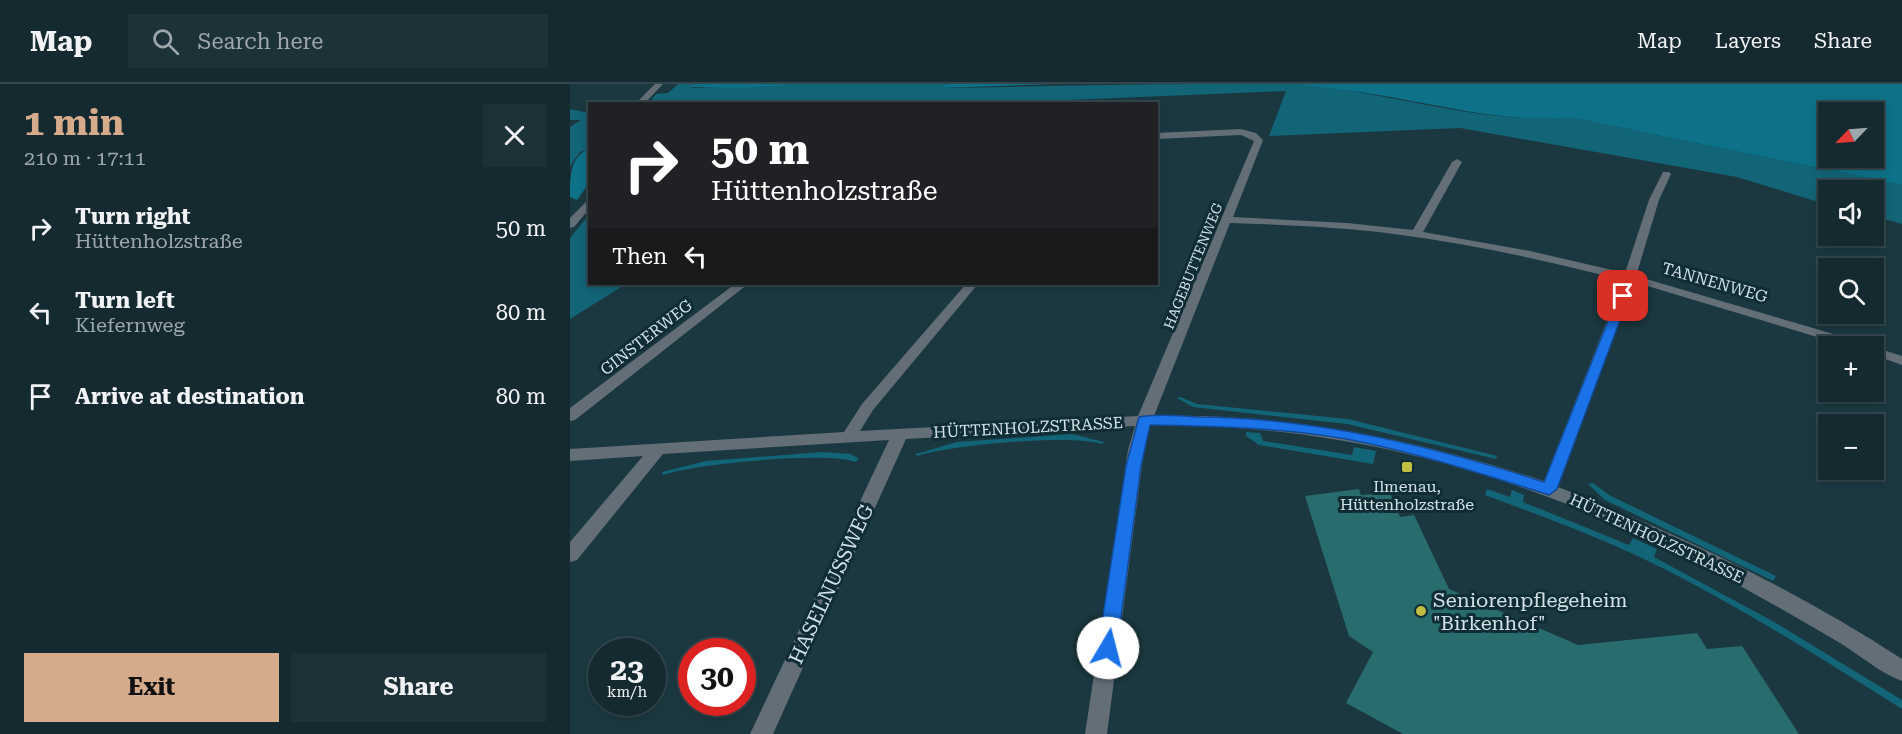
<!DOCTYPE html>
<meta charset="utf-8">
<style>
:root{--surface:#142a30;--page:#1d3238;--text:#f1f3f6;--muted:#9da7ab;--line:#33464c;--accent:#d6ab8b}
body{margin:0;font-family:"Roboto Serif",serif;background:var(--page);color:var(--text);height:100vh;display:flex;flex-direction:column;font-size:22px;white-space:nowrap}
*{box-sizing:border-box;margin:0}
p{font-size:20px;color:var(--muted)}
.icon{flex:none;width:33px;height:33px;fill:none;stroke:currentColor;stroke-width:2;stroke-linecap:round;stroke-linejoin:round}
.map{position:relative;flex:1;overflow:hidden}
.details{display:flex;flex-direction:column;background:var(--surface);width:570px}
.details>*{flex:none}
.banner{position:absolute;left:18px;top:18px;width:570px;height:183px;border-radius:0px;box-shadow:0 3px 9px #0003,0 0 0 2px var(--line);background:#202124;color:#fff;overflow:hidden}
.needle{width:39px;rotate:245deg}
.fabs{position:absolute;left:1248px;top:18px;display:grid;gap:12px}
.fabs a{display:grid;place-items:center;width:66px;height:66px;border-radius:0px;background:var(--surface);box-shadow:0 3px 9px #0003,0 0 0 2px var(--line);font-size:30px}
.speed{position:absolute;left:18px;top:554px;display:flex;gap:12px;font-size:30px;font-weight:700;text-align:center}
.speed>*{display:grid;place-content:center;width:78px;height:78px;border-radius:50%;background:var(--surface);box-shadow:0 3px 9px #0003,0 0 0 2px var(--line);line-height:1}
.speed small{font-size:15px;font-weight:400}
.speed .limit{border:9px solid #d22;background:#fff;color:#111}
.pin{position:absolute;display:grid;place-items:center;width:51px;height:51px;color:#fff;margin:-26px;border-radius:12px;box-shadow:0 3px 9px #0006}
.me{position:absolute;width:66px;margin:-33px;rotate:8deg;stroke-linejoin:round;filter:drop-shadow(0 0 4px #0008)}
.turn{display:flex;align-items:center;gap:21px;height:126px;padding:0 24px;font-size:27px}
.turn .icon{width:78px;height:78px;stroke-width:2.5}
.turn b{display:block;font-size:42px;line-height:51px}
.then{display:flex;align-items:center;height:57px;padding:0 24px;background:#0003;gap:12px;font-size:22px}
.round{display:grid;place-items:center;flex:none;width:63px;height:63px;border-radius:0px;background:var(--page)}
.overview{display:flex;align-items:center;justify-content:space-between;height:102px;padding:0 24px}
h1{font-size:36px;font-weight:700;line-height:45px;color:var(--accent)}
.cta{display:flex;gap:12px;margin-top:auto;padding:12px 24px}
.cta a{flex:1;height:69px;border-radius:0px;background:var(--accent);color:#111;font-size:24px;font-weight:700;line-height:69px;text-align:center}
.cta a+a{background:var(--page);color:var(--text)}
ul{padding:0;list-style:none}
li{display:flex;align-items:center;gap:18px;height:84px;padding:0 24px}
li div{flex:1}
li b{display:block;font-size:22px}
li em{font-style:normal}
header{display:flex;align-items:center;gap:36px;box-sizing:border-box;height:84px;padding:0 30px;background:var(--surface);border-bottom:2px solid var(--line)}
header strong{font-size:28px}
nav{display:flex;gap:33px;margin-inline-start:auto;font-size:21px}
.search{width:420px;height:54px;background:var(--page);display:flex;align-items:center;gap:15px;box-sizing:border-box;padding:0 21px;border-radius:0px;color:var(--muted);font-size:22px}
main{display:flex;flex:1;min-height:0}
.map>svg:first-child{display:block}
.green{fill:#126477}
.forest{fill:#0d7187;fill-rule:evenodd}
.building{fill:#296c6d}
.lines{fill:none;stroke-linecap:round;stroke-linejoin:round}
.minor{fill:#646e76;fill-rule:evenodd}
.route{fill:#1a73e8;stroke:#114b97;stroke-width:1.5}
.poi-dot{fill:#bfbe41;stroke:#102d35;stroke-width:2}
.labels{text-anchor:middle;stroke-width:6;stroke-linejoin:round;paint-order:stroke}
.far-street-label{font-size:14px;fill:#d1e1e6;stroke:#102d35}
.street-label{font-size:16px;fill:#d1e1e6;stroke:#102d35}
.poi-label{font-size:16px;fill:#d1e1e6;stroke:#102d35}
.near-street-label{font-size:20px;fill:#d1e1e6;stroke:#102d35}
.near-poi-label{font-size:20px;fill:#d1e1e6;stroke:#102d35;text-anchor:start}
</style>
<header>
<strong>Map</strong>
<div class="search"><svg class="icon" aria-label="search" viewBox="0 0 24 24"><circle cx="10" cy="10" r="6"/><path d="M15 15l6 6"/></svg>Search here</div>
<nav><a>Map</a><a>Layers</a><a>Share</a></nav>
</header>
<main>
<section class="details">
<div class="overview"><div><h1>1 min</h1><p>210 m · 17:11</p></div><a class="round"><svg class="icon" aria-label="close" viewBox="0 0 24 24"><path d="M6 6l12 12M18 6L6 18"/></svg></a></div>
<ul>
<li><svg class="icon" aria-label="right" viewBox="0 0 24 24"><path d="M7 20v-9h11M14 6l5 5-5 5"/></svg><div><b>Turn right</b><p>Hüttenholzstraße</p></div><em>50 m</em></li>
<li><svg class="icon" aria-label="left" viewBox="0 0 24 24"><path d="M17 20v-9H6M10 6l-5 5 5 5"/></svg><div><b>Turn left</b><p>Kiefernweg</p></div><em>80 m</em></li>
<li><svg class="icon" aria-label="arrive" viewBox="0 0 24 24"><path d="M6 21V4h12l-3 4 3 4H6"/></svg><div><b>Arrive at destination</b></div><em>80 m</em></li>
</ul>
<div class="cta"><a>Exit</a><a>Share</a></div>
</section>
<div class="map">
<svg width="1332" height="650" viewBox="0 0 1332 650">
<rect width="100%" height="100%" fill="#1b3840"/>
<path class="green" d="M 108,0 L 126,0 L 121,3 L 124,4 L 231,0 L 376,0 L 372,4 C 458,3 544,0 630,0 C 663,0 697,0 730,0 C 822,9 910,40 1003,34 L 1332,101 L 1332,140 L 1304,132 L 1304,106 L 1258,106 L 1258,121 L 1167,93 L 890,44 L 699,52 L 716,7 L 405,20 L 78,20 L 86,10 L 98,9 Z
M 0,25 L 19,29 L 19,65 L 10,68 L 0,82 L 0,43 L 11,36 L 0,36 Z
M 19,131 L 20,200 L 56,200 L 0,235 L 0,154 Z
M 610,313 L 627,320 L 778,335 L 927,372 L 926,375 L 777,340 L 623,323 L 607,314 Z
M 676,348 L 690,349 L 693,357 L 782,371 L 784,363 L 806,367 L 803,380 L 689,361 L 676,352 Z
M 502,350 L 534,358 L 532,360 C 499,350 381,361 347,372 L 346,370 L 387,358 Z
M 253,368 L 281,370 L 289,375 L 285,378 C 258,367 123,380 93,391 L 92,388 L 136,377 Z
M 1023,399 L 1039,411 L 1206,492 L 1203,497 L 1035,416 L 1018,400 Z
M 917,405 L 940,413 L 942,406 L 954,411 L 953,418 L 1059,461 L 1063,454 L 1087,465 L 1084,473 L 1206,539 L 1332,616 L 1332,625 C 1249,573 1168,521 1080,478 C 1026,452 971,432 915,411 Z"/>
<path class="forest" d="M 126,0 L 231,0 L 169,4 L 120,3 Z
M 376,0 L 483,0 L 371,4 Z
M 729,0 L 1332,0 L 1332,101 L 1003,34 C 933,39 871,21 802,10 C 778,6 753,4 729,0 ZM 1304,28 L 1304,74 L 1258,74 L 1258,28 Z
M 19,65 L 19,99 L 7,116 L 0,113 C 0,93 0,72 19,65 Z"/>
<path class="building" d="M 789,405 L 791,411 L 820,409 L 830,433 L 844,431 L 879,505 L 1008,561 L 1127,549 L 1137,565 L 1172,562 L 1229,650 L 833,650 L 776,619 L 803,568 L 779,552 L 735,412 Z"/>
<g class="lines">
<path class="minor" d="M 85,0 L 93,0 L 74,20 L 65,20 Z
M 671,45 L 686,49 L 693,56 L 663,133 L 777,139 L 843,146 L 882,78 L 887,75 L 892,78 L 853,148 L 960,167 L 1055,189 L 1079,116 L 1093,88 L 1099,88 L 1101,90 L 1089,116 L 1066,192 L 1294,259 L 1296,262 L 1277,262 L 1064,198 L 988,403 C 1107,449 1225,505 1332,575 L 1332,597 C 1310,589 1290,571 1270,559 C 1228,534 1184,509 1140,486 C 966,394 778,338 580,342 L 574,366 L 537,650 L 515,650 L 558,366 L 565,342 L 336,355 L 203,650 L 180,650 L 319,356 L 93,370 L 7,476 L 0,478 L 0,458 L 73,372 L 0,377 L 0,365 L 274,348 L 292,320 L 396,200 L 408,200 L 303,326 L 290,347 L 568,332 L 684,57 L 671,51 L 586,55 L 586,49 ZM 660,139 C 715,141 770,143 824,150 C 902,160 978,177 1053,196 L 974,397 C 845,355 720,329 584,332 Z
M 20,114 L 20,124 L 4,143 L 0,144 L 0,134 Z
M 165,200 L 178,200 L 5,336 L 0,337 L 0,324 Z
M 1304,263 L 1332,272 L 1332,281 L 1304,271 Z"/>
</g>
<path class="route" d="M 1053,209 L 1059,212 L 987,405 L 979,411 C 912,390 845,368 776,355 C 712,344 645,342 580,341 L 571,382 L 547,564 L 544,570 L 538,572 L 531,570 L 528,564 L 556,382 L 569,333 C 587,329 610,332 629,333 C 747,334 862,362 974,398 L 1048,212 Z"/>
<g class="poi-dot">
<rect x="831" y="377" width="12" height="12" rx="3"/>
<circle cx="851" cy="527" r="6"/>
</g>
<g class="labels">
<g class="far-street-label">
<text transform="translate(623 182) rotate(-68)" y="5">HAGEBUTTENWEG</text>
</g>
<g class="street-label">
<text transform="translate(1145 198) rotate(16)" y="6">TANNENWEG</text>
<text transform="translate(76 253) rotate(-38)" y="6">GINSTERWEG</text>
<text transform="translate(458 343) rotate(-3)" y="6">HÜTTENHOLZSTRASSE</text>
<text transform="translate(1087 454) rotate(25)" y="6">HÜTTENHOLZSTRASSE</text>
</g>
<g class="poi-label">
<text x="837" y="408">Ilmenau,<tspan x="837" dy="18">Hüttenholzstraße</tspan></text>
</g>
<g class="near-street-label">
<text transform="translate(261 500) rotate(-65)" y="7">HASELNUSSWEG</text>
</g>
<g class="near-poi-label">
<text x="863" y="523">Seniorenpflegeheim<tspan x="863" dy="23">"Birkenhof"</tspan></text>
</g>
</g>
</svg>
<div class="fabs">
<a><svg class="needle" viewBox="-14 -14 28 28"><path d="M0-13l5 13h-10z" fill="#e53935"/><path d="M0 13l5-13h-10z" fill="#9da7ab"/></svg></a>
<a><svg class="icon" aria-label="sound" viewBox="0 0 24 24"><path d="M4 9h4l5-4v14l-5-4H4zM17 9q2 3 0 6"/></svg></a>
<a><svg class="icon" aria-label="search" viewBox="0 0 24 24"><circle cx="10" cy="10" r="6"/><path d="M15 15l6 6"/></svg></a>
<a>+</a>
<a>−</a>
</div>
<div class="speed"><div>23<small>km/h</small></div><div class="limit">30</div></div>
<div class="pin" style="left:1053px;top:212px;background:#d93025"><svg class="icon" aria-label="arrive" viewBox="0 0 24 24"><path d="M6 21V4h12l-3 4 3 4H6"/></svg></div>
<svg class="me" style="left:538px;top:564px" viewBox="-20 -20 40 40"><circle r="19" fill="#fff"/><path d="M0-13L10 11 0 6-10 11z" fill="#1a73e8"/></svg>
<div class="banner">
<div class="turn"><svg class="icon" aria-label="right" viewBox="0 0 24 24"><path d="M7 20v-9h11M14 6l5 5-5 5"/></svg><div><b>50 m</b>Hüttenholzstraße</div></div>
<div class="then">Then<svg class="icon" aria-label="left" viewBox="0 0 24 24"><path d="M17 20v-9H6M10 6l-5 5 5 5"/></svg></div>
</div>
</div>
</main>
